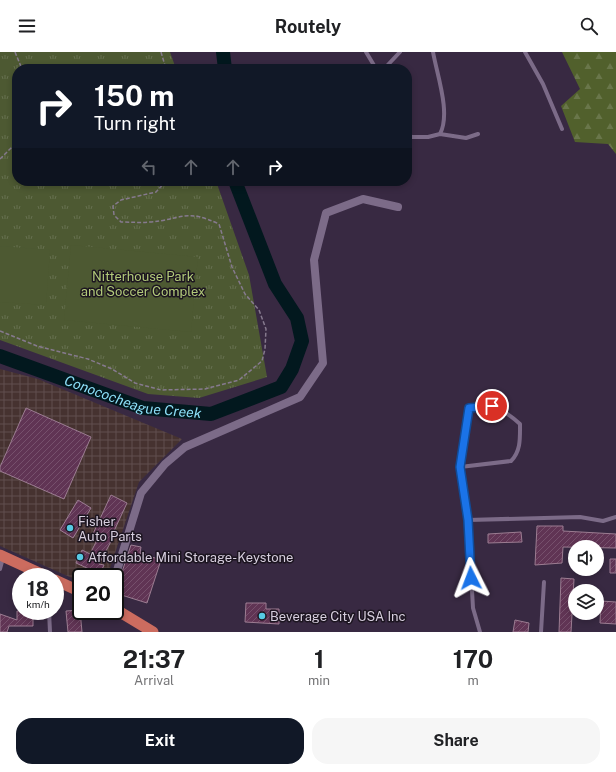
<!DOCTYPE html>
<style>
:root{--surface:#fff;--page:#f6f6f6;--text:#202124;--muted:#757577;--accent:#111827}
body{margin:0;font-family:"Public Sans",sans-serif;background:var(--page);color:var(--text);height:100vh;display:flex;flex-direction:column;font-size:15px;white-space:nowrap}
*{box-sizing:border-box;margin:0}
p{font-size:13px;color:var(--muted)}
.icon{flex:none;width:22px;height:22px;fill:none;stroke:currentColor;stroke-width:2;stroke-linecap:round;stroke-linejoin:round}
.map{position:relative;height:580px;overflow:hidden}
.side{display:flex;flex-direction:column;background:var(--surface);flex:1}
.side>*{flex:none}
.top-card{position:absolute;left:12px;top:12px;width:400px;height:122px;border-radius:16px;box-shadow:0 2px 6px #0003;background:#111827;color:#fff;overflow:hidden}
.buttons{position:absolute;left:568px;top:488px;display:grid;gap:8px}
.buttons a{display:grid;place-items:center;width:36px;height:36px;border-radius:50%;background:var(--surface);box-shadow:0 2px 6px #0003;font-size:20px}
.speed{position:absolute;left:12px;top:516px;display:flex;gap:8px;font-size:20px;font-weight:700;text-align:center}
.speed>*{display:grid;place-content:center;width:52px;height:52px;border-radius:50%;background:var(--surface);box-shadow:0 2px 6px #0003;line-height:1}
.speed small{font-size:10px;font-weight:400}
.speed .limit{border:2px solid #111;border-radius:6px;background:#fff;color:#111}
.pin{position:absolute;display:grid;place-items:center;width:34px;height:34px;color:#fff;margin:-17px;border:2px solid #fff;border-radius:50%;box-shadow:0 1px 4px #0007}
.me{position:absolute;width:44px;margin:-22px;rotate:357deg;stroke-linejoin:round;filter:drop-shadow(0 0 3px #0008)}
.turn{display:flex;align-items:center;gap:14px;height:84px;padding:0 16px;font-size:18px}
.turn .icon{width:52px;height:52px;stroke-width:2.5}
.turn b{display:block;font-size:28px;line-height:34px}
.lanes{display:flex;align-items:center;height:38px;padding:0 16px;background:#0003;justify-content:center;gap:20px;direction:ltr}
.lanes .off{opacity:.35}
.eta{display:flex;justify-content:space-evenly;align-items:center;height:68px;text-align:center}
.eta b{font-size:24px;font-weight:700;line-height:28px}
.button{display:flex;gap:8px;margin-top:auto;padding:8px 16px}
.button a{flex:1;height:46px;border-radius:16px;background:var(--accent);color:#fff;font-size:16px;font-weight:700;line-height:46px;text-align:center}
.button a+a{background:var(--page);color:var(--text)}
header{display:flex;justify-content:space-between;align-items:center;height:52px;padding:0 16px;background:var(--surface);font-size:18px;font-weight:700}
.map>svg:first-child{display:block}
.industrial{fill:url(#industrial-grid)}
.forest{fill:url(#forest-firs)}
.park{fill:url(#park-tufts)}
.pitch{fill:#4d5932}
.lines{fill:none;stroke-linecap:round;stroke-linejoin:round}
.river{stroke:#02181e;stroke-width:14}
.building{fill:url(#building-hatch);stroke:#9c7d92}
.path{stroke:#867a8e;stroke-width:1.5;stroke-dasharray:4 2;stroke-linecap:butt}
.service{stroke:#7c6b88;stroke-width:4}
.minor{stroke:#7c6b88;stroke-width:8}
.trunk{stroke:#cc6c5f;stroke-width:11}
.route-casing{stroke:#114b97;stroke-width:10}
.route{stroke:#1a73e8;stroke-width:7}
.poi-dot{fill:#57c9e3;stroke:#1c1520;stroke-width:1.5}
.labels{text-anchor:middle;stroke-width:3;stroke-linejoin:round;paint-order:stroke}
.park-label{font-size:13px;fill:#b2ca7a;stroke:#1c1520}
.poi-label{font-size:13px;fill:#d7cede;stroke:#1c1520;text-anchor:start}
.water-label{font-size:14px;font-style:italic;fill:#8cdef7;stroke:#1c1520}
</style>
<header><svg class="icon" aria-label="menu" viewBox="0 0 24 24"><path d="M4 6h16M4 12h16M4 18h16"/></svg>Routely<svg class="icon" aria-label="search" viewBox="0 0 24 24"><circle cx="10" cy="10" r="6"/><path d="M15 15l6 6"/></svg></header>
<div class="map">
<svg width="616" height="580" viewBox="0 0 616 580">
<defs>
<pattern id="industrial-grid" width="8" height="8" patternUnits="userSpaceOnUse"><rect width="8" height="8" fill="#463230"/><path d="M0 4h8M4 0v8" fill="none" stroke="#604e4e"/></pattern>
<pattern id="forest-firs" width="22" height="20" patternUnits="userSpaceOnUse"><rect width="22" height="20" fill="#51602c"/><path d="M5 1l3.5 6h-7zM16 11l3.5 6h-7z" fill="#69764a"/></pattern>
<pattern id="park-tufts" width="24" height="20" patternUnits="userSpaceOnUse"><rect width="24" height="20" fill="#4d5932"/><path d="M3 7l-1-3M5 7V3M7 7l1-3M15 17l-1-3M17 17v-4M19 17l1-3" fill="none" stroke="#66704f"/></pattern>
<pattern id="building-hatch" width="6" height="6" patternUnits="userSpaceOnUse"><rect width="6" height="6" fill="#603454"/><path d="M-1 1l2-2M0 6l6-6M5 7l2-2" fill="none" stroke="#76506c"/></pattern>
</defs>
<rect width="100%" height="100%" fill="#382942"/>
<path class="industrial" d="M 0,317 L 38,327 L 182,387 L 139,430 L 107,525 L 81,525 L 81,530 L 0,494 Z"/>
<path class="forest" d="M 562,0 L 616,0 L 616,102 L 608,92 L 575,90 L 561,54 L 580,37 Z"/>
<path class="park" d="M 0,0 L 170,0 L 176,17 L 17,17 L 17,129 L 216,129 L 249,223 L 267,325 L 199,346 L 148,342 L 0,288 Z"/>
<path class="pitch" d="M 71,193 L 198,205 L 191,280 L 64,268 Z
M 0,194 L 50,198 L 46,253 L 0,250 Z"/>
<g class="lines">
<g class="river">
<path d="M 223,0 L 225,17"/>
<path id="s1" d="M 0,304 L 143,356 L 211,362 L 281,335 L 292,317 L 302,289 L 297,266 L 275,232 L 235,129"/>
</g>
</g>
<path class="building" d="M 26,356 L 91,385 L 64,447 L 0,419 L 0,415 Z
M 111,443 L 127,451 L 114,479 L 116,480 L 99,512 L 104,513 L 100,522 L 76,511 L 82,498 L 90,502 L 98,486 L 92,484 Z
M 78,448 L 91,456 L 73,486 L 60,478 Z
M 537,474 L 563,474 L 563,479 L 616,482 L 616,496 L 563,495 L 562,511 L 535,513 Z
M 521,480 L 522,490 L 488,491 L 488,482 Z
M 131,493 L 141,495 L 140,501 L 161,508 L 147,551 L 115,541 Z
M 610,507 L 616,507 L 616,521 L 610,521 Z
M 561,526 L 574,527 L 571,580 L 559,580 Z
M 601,549 L 616,550 L 616,572 L 600,571 Z
M 246,551 L 266,551 L 266,557 L 279,557 L 279,572 L 245,570 Z
M 80,558 L 82,580 L 68,580 L 66,559 Z
M 17,559 L 33,559 L 33,574 L 9,574 L 7,580 L 0,580 L 0,562 L 17,568 Z
M 515,568 L 529,571 L 528,580 L 513,580 Z"/>
<g class="lines">
<path class="path" d="M 15,0 L 22,17
M 161,0 L 166,17
M 0,107 L 14,93 L 17,88
M 0,279 L 37,294 L 88,307 L 112,317 L 135,331 L 161,338 L 205,337 L 239,328 L 262,309 L 265,297 L 266,277 L 259,258 L 245,242 L 232,215 L 219,172 C 185,156 181,168 149,170 C 140,171 131,170 121,170 L 114,163 L 113,154 L 121,148 L 156,140 L 166,129"/>
<path class="service" d="M 366,0 L 375,15 L 379,17
M 525,0 L 543,32 L 562,77
M 384,17 L 400,0
M 407,77 L 411,85
M 440,82 L 466,86 L 478,82
M 407,85 L 428,85 L 440,82 C 451,61 437,23 433,0
M 460,415 L 511,409 C 521,399 520,386 520,372 C 500,354 495,354 469,357 L 460,415 L 468,468 L 473,556 L 480,580
M 468,468 L 580,465 L 603,469 L 616,465
M 0,517 L 3,506
M 49,559 L 50,580
M 541,580 L 544,530"/>
<path class="minor" d="M 115,525 L 141,441 L 165,412 L 185,395 L 300,345 L 323,311 L 314,208 L 326,161 L 363,147 L 398,155"/>
<path class="trunk" d="M 0,503 L 48,525
M 55,528 L 81,540
M 115,557 L 153,580"/>
</g>
<g class="lines">
<defs>
<path id="route" d="M 471,526 L 468,468 L 460,415 L 469,356 L 492,354"/>
</defs>
<use href="#route" class="route-casing"/>
<use href="#route" class="route"/>
</g>
<g class="poi-dot">
<circle cx="70" cy="476" r="4"/>
<circle cx="80" cy="505" r="4"/>
<circle cx="262" cy="564" r="4"/>
</g>
<g class="labels">
<g class="park-label">
<text x="143" y="229">Nitterhouse Park<tspan x="143" dy="15">and Soccer Complex</tspan></text>
</g>
<g class="poi-label">
<text x="78" y="474">Fisher<tspan x="78" dy="15">Auto Parts</tspan></text>
<text x="88" y="510">Affordable Mini Storage-Keystone</text>
<text x="270" y="569">Beverage City USA Inc</text>
</g>
<g class="water-label">
<text dy="5" stroke="none"><textPath href="#s1" startOffset="140">Conococheague Creek</textPath></text>
</g>
</g>
</svg>
<div class="buttons">
<a><svg class="icon" aria-label="sound" viewBox="0 0 24 24"><path d="M4 9h4l5-4v14l-5-4H4zM17 9q2 3 0 6"/></svg></a>
<a><svg class="icon" aria-label="layers" viewBox="0 0 24 24"><path d="M12 4l9 5-9 5-9-5zM3 14l9 5 9-5"/></svg></a>
</div>
<div class="speed"><div>18<small>km/h</small></div><div class="limit">20</div></div>
<div class="pin" style="left:492px;top:354px;background:#d93025"><svg class="icon" aria-label="arrive" viewBox="0 0 24 24"><path d="M6 21V4h12l-3 4 3 4H6"/></svg></div>
<svg class="me" style="left:471px;top:526px" viewBox="-20 -20 40 40"><path d="M0-17L14 15 0 8-14 15z" fill="#1a73e8" stroke="#fff" stroke-width="4"/></svg>
<div class="top-card">
<div class="turn"><svg class="icon" aria-label="right" viewBox="0 0 24 24"><path d="M7 20v-9h11M14 6l5 5-5 5"/></svg><div><b>150 m</b>Turn right</div></div>
<div class="lanes"><svg class="icon off" aria-label="left" viewBox="0 0 24 24"><path d="M17 20v-9H6M10 6l-5 5 5 5"/></svg><svg class="icon off" aria-label="ahead" viewBox="0 0 24 24"><path d="M12 20V5M6 11l6-6 6 6"/></svg><svg class="icon off" aria-label="ahead" viewBox="0 0 24 24"><path d="M12 20V5M6 11l6-6 6 6"/></svg><svg class="icon" aria-label="right" viewBox="0 0 24 24"><path d="M7 20v-9h11M14 6l5 5-5 5"/></svg></div>
</div>
</div>
<section class="side">
<div class="eta">
<div><b>21:37</b><p>Arrival</p></div>
<div><b>1</b><p>min</p></div>
<div><b>170</b><p>m</p></div>
</div>
<div class="button"><a>Exit</a><a>Share</a></div>
</section>
